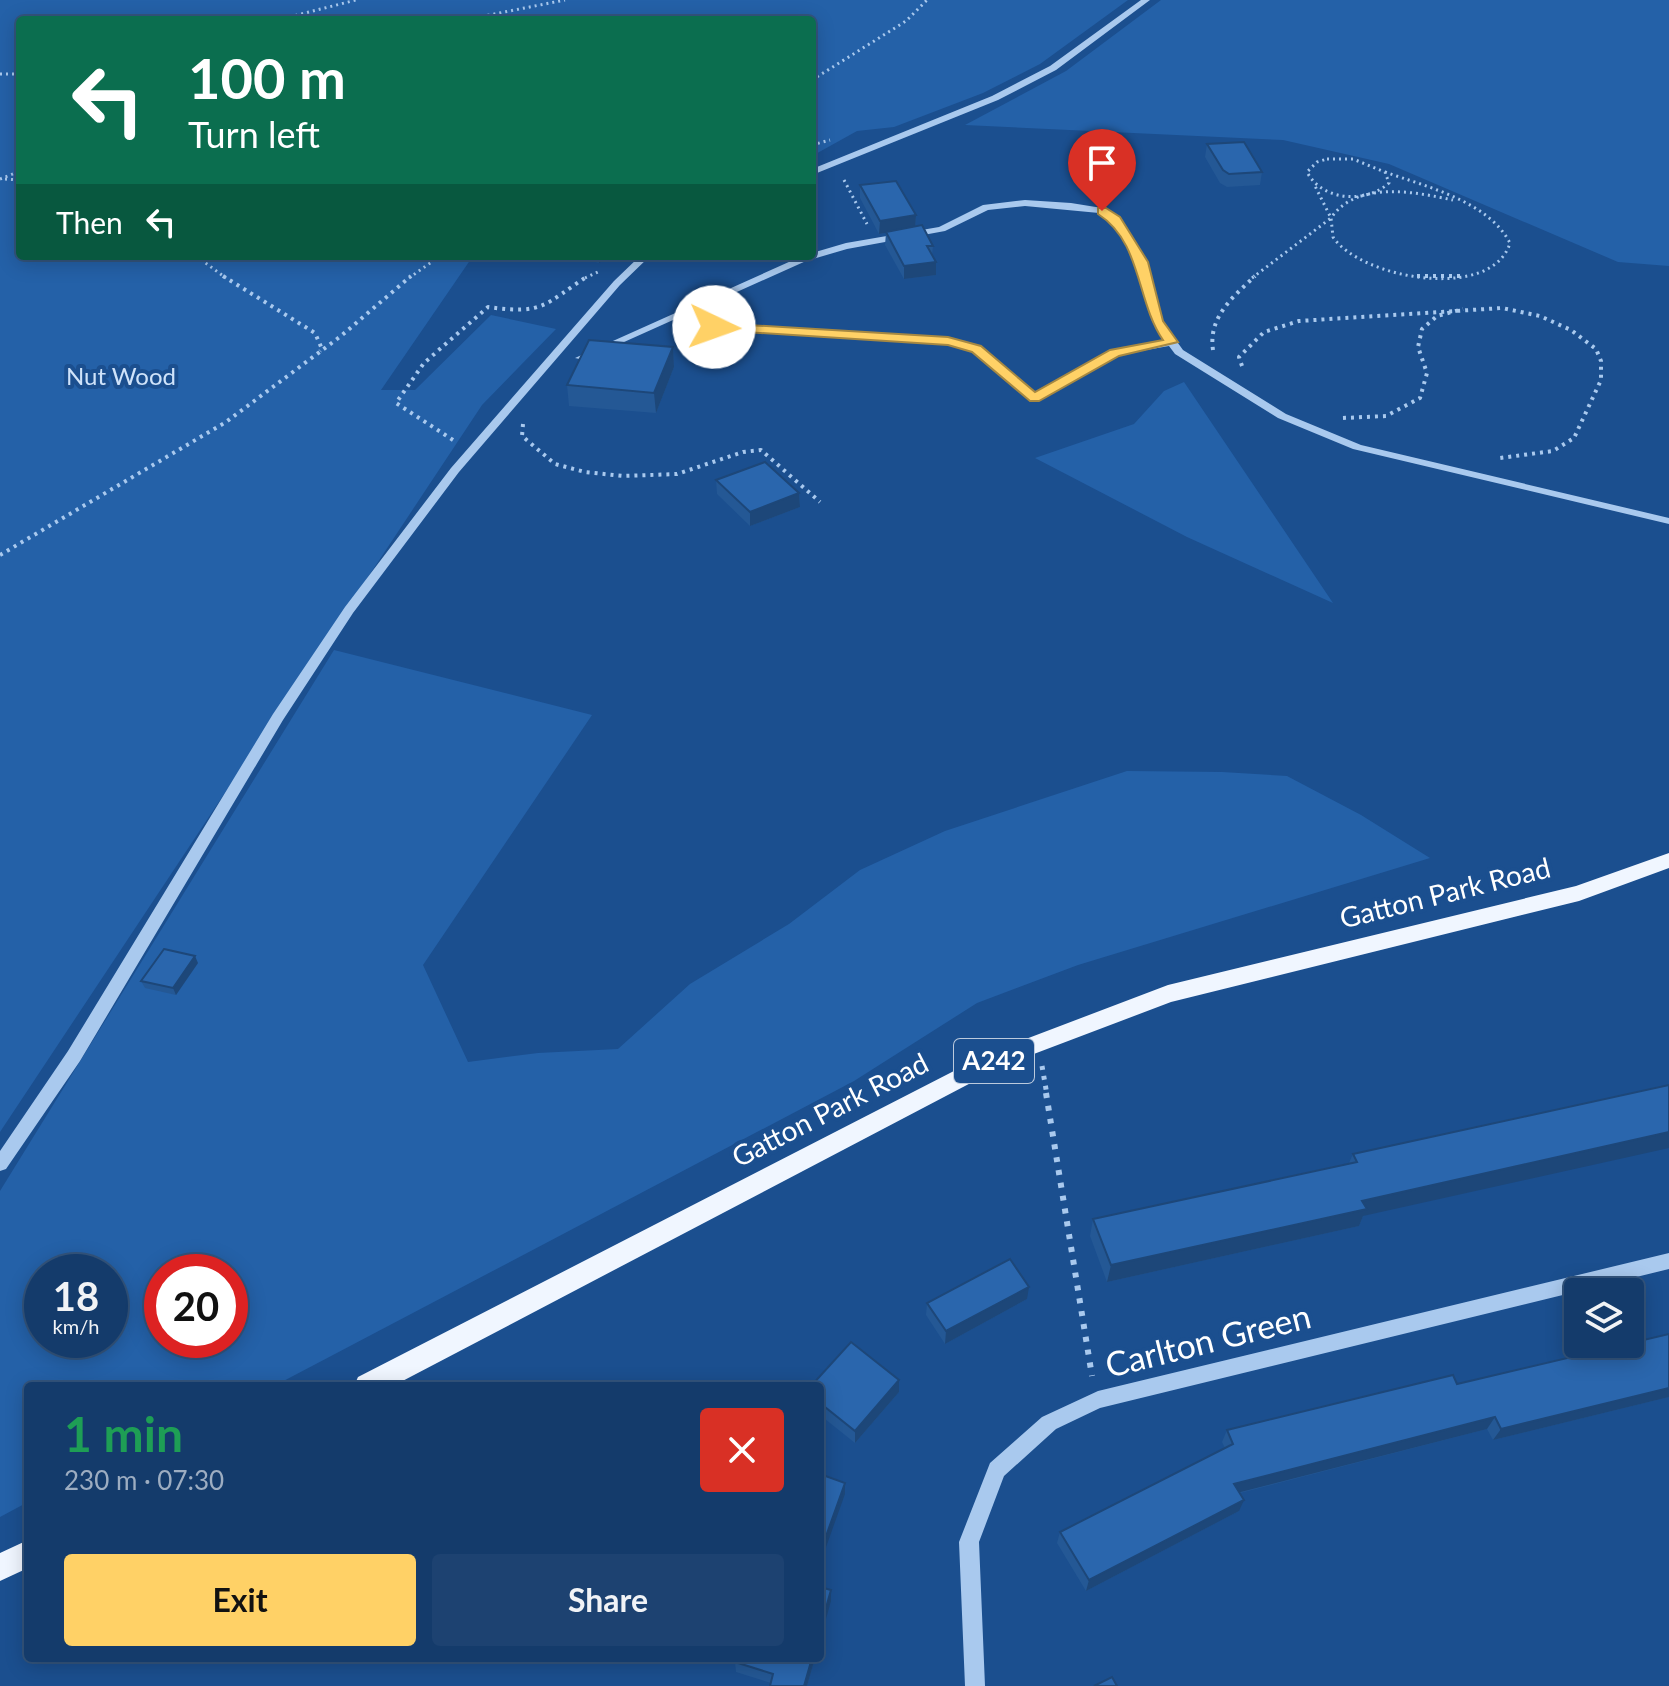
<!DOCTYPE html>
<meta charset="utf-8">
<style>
:root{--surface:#143b6b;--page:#1d4271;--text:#f1f3f6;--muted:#9dadc1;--line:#33557e;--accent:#ffd166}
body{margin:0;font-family:Lato,sans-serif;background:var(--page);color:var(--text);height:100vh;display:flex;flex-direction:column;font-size:30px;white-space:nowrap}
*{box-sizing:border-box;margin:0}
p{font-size:26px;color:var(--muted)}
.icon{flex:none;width:44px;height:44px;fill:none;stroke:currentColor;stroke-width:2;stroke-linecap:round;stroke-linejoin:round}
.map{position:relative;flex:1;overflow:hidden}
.drawer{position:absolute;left:24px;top:1382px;width:800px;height:280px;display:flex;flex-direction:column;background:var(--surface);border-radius:8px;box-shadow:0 4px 20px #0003,0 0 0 2px var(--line)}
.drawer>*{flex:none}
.hud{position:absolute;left:16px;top:16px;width:800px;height:244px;border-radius:8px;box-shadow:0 4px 20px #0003,0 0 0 2px var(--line);background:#0b6e4f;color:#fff;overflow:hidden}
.fabs{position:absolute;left:1564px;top:1278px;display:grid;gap:16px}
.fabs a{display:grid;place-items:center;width:80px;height:80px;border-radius:8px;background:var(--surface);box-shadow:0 4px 20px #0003,0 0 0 2px var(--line);font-size:40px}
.speed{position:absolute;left:24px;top:1254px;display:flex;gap:16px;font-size:40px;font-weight:700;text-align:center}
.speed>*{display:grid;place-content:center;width:104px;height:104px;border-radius:50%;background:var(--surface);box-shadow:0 4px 20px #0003,0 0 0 2px var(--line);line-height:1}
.speed small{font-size:20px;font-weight:400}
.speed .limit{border:12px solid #d22;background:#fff;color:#111}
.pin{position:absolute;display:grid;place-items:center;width:68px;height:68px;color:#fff;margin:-82px -34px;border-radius:50% 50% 50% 0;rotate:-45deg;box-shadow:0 0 8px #0007}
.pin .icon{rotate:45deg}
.me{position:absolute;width:88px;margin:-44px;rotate:93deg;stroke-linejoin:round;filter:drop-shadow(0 0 6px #0008)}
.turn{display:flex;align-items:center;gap:28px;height:168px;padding:0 40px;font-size:36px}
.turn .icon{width:104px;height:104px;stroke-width:2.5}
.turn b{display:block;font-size:56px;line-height:68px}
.then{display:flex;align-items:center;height:76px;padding:0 40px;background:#0003;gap:16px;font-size:30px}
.round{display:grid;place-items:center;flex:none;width:84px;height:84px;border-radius:8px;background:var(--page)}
.head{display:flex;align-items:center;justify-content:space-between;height:136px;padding:0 40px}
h1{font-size:48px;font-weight:700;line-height:60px;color:#1e9e55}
.button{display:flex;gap:16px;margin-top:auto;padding:16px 40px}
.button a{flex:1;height:92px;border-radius:8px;background:var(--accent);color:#111;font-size:32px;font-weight:700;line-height:92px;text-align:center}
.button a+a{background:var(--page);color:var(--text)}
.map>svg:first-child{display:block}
.green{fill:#2461a8;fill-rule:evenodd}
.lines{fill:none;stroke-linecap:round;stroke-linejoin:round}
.path-far3{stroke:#a9c9ee;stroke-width:3;stroke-dasharray:2 4;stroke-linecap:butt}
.path-far2{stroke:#a9c9ee;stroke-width:4;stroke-dasharray:3 5;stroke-linecap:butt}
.path-far1{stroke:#a9c9ee;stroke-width:5;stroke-dasharray:4 6;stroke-linecap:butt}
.path{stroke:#a9c9ee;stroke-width:6;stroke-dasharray:5 8;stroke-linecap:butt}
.minor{fill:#a9c9ee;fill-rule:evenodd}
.major{fill:#f0f6ff;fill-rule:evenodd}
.wall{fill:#245895}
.shaded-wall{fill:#1d4779}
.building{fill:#2a66ad;stroke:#1d4779;stroke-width:2}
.route{fill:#ffd166;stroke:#a68842;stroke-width:2}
.labels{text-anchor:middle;stroke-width:8;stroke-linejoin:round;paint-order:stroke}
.far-park-label{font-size:24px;fill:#cfe3fa;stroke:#1b4f8f}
.shield{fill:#1b4f8f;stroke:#bbcadd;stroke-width:2}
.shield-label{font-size:26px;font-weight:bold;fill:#fff}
.street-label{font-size:28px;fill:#fff;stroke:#1b4f8f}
.near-street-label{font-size:34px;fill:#fff;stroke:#1b4f8f}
</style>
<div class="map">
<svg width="1669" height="1686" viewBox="0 0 1669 1686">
<rect width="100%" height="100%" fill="#1b4f8f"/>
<path class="green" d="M 0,0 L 1128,0 L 1040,64 L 983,93 L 894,127 L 857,131 L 812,156 L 812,20 L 20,20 L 20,256 L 473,256 L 381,390 L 415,390 L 491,315 L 556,329 L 482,405 L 0,1132 Z
M 1161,0 L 1669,0 L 1669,266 L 1618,262 L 1389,164 L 1283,140 L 965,125 L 1066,71 Z
M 1184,382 L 1333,603 L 1187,537 L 1035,458 L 1134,424 L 1164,391 Z
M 334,650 L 592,715 L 423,965 L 468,1062 L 538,1053 L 618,1049 L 690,984 L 789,924 L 860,870 L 945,831 L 1127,771 L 1222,772 L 1287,776 L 1361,815 L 1430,858 L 1078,965 L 977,1003 L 854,1081 L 274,1386 L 28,1386 L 28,1502 L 0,1517 L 0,1191 ZM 42,1272 L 110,1272 L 110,1340 L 42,1340 ZM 162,1272 L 230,1272 L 230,1340 L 162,1340 Z"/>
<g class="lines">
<path class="path-far3" d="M 278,20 L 356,0
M 464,20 L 565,0
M 0,74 L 20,74
M 812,80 L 906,21 L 927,0
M 812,145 L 830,140
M 1327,159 L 1353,159 L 1385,172 L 1389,183 C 1366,204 1322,201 1307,172 L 1317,162 Z
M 1385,172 C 1427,187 1488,201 1510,243 C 1492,302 1361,279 1333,237 L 1331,218 C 1357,180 1415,192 1453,200
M 0,179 L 20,171
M 5,179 L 20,180
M 844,180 L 867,224
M 196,256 L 226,278
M 409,278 L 440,256
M 585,278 L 600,271
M 1252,278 L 1331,218 L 1314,184"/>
<path class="path-far2" d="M 223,276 L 315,333 L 322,349 L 320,351
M 1417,276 L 1464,276
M 1213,350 C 1208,317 1233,297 1255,276
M 1242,366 L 1239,357 L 1264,332 L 1299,321 L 1502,308 L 1540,316 L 1571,330 L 1596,349 L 1601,361 L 1601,380 L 1574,438 L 1553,451 L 1500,458
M 1343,418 L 1386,416 L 1420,398 L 1427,373 L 1418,347 L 1422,329 L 1437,316 L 1463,309
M 523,424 L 522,436 L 555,464 L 585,472 L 623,476 L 677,474 L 743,452 L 761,450 L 820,502
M 453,440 L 396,403 L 424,363 L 488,307 C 545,315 544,304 588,276
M 0,555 L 226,422 L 341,336 L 411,276"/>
<path class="path-far1" d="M 1042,1066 L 1047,1095"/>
<path class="path" d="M 1046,1093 L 1092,1376"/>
<path class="minor" d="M 1141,0 L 1150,0 L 1056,70 L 998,100 L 812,175 L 812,169 L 992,96 L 1050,66 Z
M 1025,200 L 1071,203 L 1102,208 L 1118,217 L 1147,262 L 1162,321 L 1183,350 L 1286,414 L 1361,445 L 1669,518 L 1669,524 L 1353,449 L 1278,418 L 1175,354 L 1169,346 L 1118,355 L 1034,401 L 973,351 L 948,344 L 714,330 L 682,316 L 584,360 L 575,358 L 800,257 L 812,256 L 812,253 L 846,243 L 939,227 L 983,205 ZM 1025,206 L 1099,213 L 1112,221 L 1137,262 L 1152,321 L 1166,340 L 1111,351 L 1035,393 L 981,347 L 948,338 L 716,324 L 690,313 L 806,261 L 847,249 L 945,231 L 988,210 Z
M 640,256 L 650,256 L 620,285 L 459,472 L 353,613 L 283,720 L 80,1061 L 6,1169 L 0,1171 L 0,1151 L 68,1051 L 273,714 L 345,607 L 451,468 L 614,281 Z
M 1669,1253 L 1669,1269 L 1100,1408 L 1056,1429 L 1004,1476 L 979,1542 L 985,1686 L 965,1686 L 959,1542 L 990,1463 L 1042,1417 L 1098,1391 Z"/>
<path class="major" d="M 1669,853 L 1669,868 L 1579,901 L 1171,1002 L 1005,1065 L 393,1386 L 354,1386 L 358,1377 L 989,1053 L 1168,985 L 1576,886 Z
M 28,1540 L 28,1568 L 0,1581 L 0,1553 Z"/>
</g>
<path class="wall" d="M 1207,144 L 1262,172 L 1260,185 L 1227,187 L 1220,183 L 1205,157 Z
M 860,185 L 916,215 L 915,227 L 933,246 L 932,255 L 936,262 L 936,275 L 904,279 L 885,245 L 886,233 L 879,234 L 860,198 Z
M 573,256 L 610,256 L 599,263 Z
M 673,347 L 674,367 L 656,413 L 569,406 L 567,385 Z
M 716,480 L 799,493 L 800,507 L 750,526 L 717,494 Z
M 198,963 L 176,995 L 145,988 L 141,981 Z
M 1669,1085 L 1363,1216 L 1359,1226 L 1107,1282 L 1090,1236 L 1093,1219 L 1349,1163 L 1353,1154 Z
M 1027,1299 L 945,1344 L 926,1315 L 927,1303 Z
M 1669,1334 L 1669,1397 L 1493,1440 L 1487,1429 L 1240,1493 L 1239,1511 L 1086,1591 L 1057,1543 L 1060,1532 L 1225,1448 L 1222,1442 L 1227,1430 L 1457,1384 Z
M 899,1380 L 899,1392 L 855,1443 L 820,1415 L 820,1386 Z
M 815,1658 L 807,1686 L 770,1686 L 771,1683 L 736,1672 L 735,1662 Z"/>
<path class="shaded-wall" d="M 916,215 L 915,228 L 879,234 L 880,221 Z
M 598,256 L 610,256 L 599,263 Z
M 936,262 L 936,275 L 904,279 L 904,266 Z
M 673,347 L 674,367 L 656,413 L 654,393 Z
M 799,493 L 800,507 L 750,526 L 750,512 Z
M 195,956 L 198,963 L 176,995 L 173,988 Z
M 1669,1132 L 1669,1148 L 1363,1216 L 1359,1226 L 1107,1282 L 1111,1265 L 1362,1201 Z
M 1029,1287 L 1027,1299 L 945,1344 L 946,1331 Z
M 899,1380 L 899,1392 L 855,1443 L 855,1431 Z
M 1669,1388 L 1669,1397 L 1493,1440 L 1501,1429 Z
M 1495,1417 L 1487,1429 L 1229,1495 L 1234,1484 Z
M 845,1483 L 845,1494 L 820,1564 L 820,1553 Z
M 1244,1500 L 1239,1511 L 1086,1591 L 1089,1580 Z
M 831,1590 L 831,1601 L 820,1640 L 820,1629 Z
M 812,1658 L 815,1658 L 807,1686 L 804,1686 Z"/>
<path class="building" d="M 1244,142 L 1262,172 L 1229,174 L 1223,170 L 1207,144 Z
M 896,181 L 916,215 L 880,221 L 860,185 Z
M 922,225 L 933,246 L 927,246 L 936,262 L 904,266 L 886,232 Z
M 589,340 L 673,347 L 654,393 L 567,385 Z
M 765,462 L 799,493 L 750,512 L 716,480 Z
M 164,949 L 195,956 L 173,988 L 141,981 Z
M 1669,1085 L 1669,1132 L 1362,1201 L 1367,1209 L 1111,1265 L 1093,1219 L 1357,1162 L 1353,1154 Z
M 1010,1259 L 1029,1287 L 946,1331 L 927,1303 Z
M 1669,1334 L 1669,1388 L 1501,1429 L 1495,1417 L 1234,1484 L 1244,1500 L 1089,1580 L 1060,1532 L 1233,1444 L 1227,1430 L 1453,1375 L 1457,1384 Z
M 851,1342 L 899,1380 L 855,1431 L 820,1403 L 820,1386 L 811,1386 Z
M 820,1474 L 845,1483 L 820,1553 Z
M 820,1587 L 831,1590 L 820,1629 Z
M 736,1658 L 812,1658 L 804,1686 L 770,1686 L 773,1674 L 735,1662 Z
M 1112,1677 L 1117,1686 L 1094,1686 Z"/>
<path class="route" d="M 1098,208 L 1106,208 L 1120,217 L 1148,262 L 1163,321 L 1178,342 L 1119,356 L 1039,401 L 1030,401 L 972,352 L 948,345 L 714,330 L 708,327 L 714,323 L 948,337 L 981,346 L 1035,392 L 1110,350 L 1163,340 C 1136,301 1142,242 1098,214 Z"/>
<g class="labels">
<g class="far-park-label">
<text x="121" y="385">Nut Wood</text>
</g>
<rect class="shield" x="954" y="1039" width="80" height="44" rx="6"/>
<g class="shield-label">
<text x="994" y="1070">A242</text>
</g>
<g class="street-label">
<text transform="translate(1445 893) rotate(-14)" y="10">Gatton Park Road</text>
<text transform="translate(830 1110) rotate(-27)" y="10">Gatton Park Road</text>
</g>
<g class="near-street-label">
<text transform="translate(1208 1341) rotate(-14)" y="12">Carlton Green</text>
</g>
</g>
</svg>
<div class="fabs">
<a><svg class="icon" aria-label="layers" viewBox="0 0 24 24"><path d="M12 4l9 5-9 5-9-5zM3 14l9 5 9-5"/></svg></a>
</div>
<div class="speed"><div>18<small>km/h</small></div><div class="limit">20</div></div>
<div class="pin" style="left:1102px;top:211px;background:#d93025"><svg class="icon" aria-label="arrive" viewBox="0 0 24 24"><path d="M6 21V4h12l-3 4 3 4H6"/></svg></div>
<svg class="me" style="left:714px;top:327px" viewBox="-20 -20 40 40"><circle r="19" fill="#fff"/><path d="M0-13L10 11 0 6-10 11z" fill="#ffd166"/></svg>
<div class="hud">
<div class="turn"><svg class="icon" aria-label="left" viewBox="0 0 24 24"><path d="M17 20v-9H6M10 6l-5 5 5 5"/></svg><div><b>100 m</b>Turn left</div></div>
<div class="then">Then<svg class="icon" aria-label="left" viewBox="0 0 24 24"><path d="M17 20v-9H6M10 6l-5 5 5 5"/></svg></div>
</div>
<section class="drawer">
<div class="head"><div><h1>1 min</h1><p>230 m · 07:30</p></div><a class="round" style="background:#d93025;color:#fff"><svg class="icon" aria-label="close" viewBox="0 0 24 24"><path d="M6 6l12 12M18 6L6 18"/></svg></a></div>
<div class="button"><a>Exit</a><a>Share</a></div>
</section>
</div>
